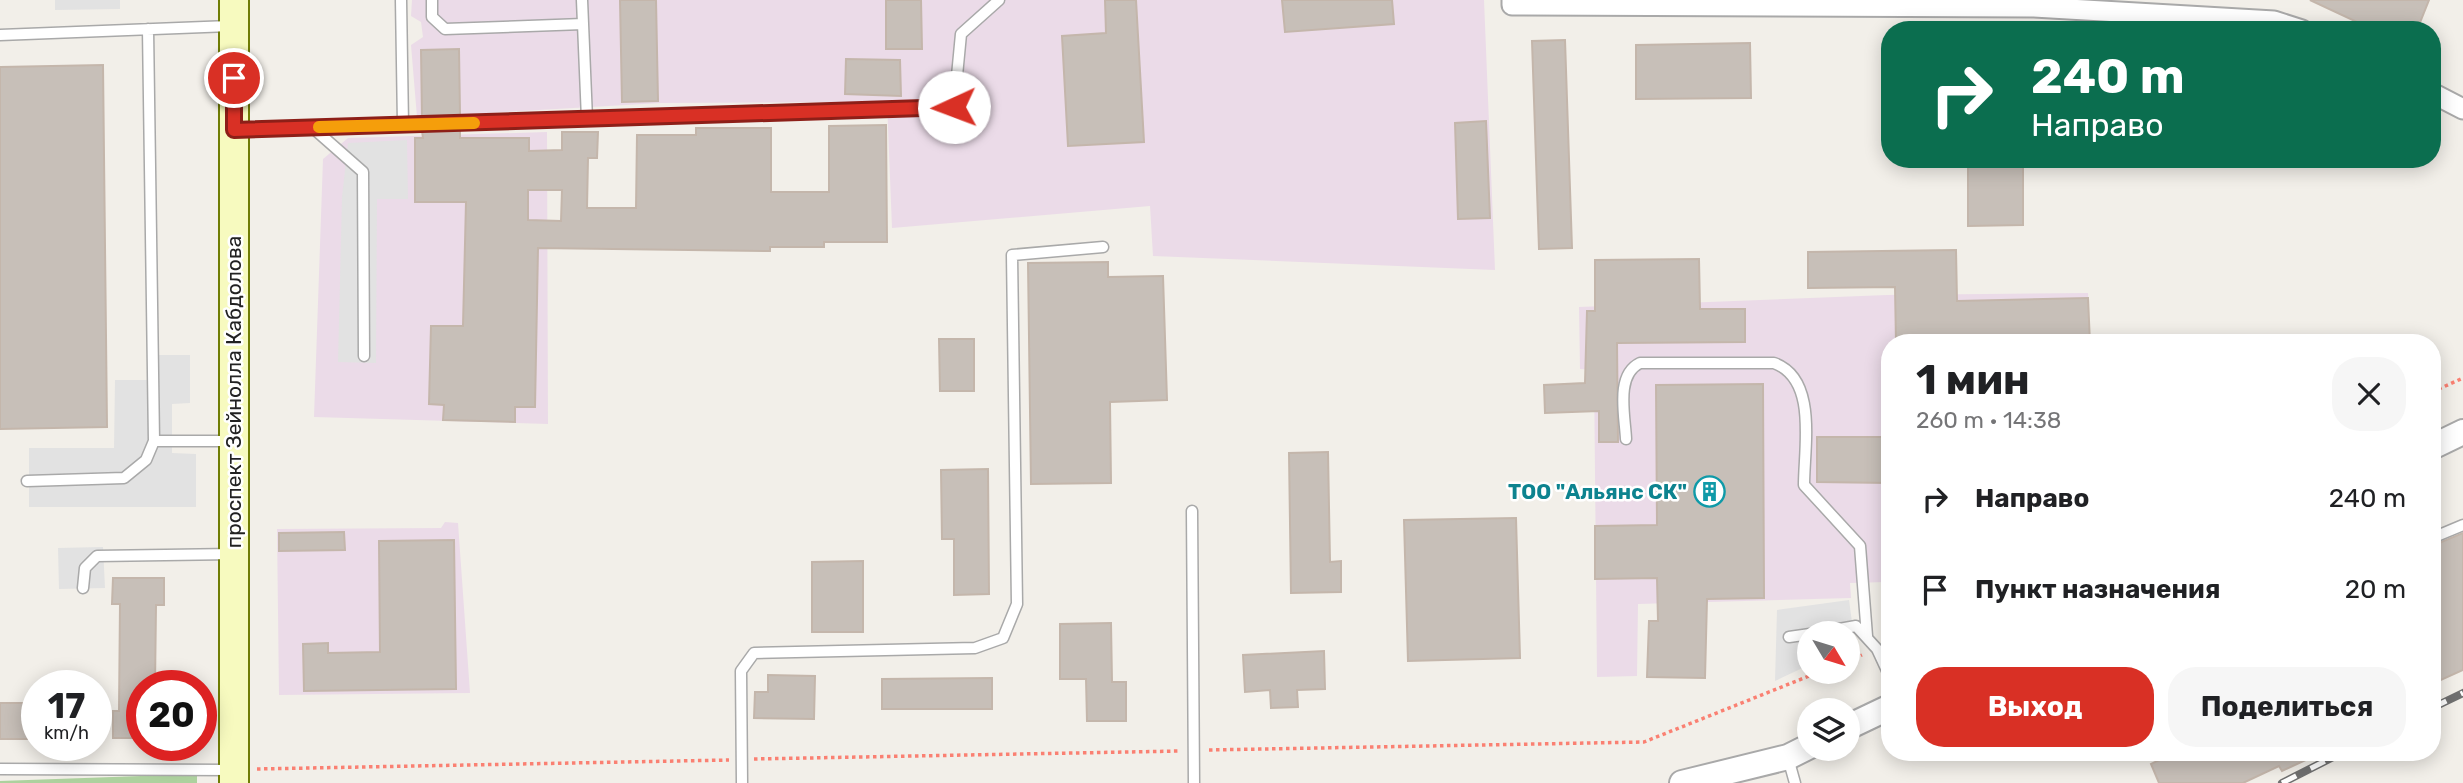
<!DOCTYPE html>
<html lang="ru">
<meta charset="utf-8">
<style>
:root{--surface:#fff;--page:#f6f6f6;--text:#202124;--muted:#757577;--accent:#d93025}
body{margin:0;font-family:Rubik,sans-serif;background:var(--page);color:var(--text);height:100vh;display:flex;flex-direction:column;font-size:26px;white-space:nowrap}
*{box-sizing:border-box;margin:0}
p{font-size:23px;color:var(--muted)}
.icon{flex:none;width:38px;height:38px;fill:none;stroke:currentColor;stroke-width:2;stroke-linecap:round;stroke-linejoin:round}
.map{position:relative;flex:1;overflow:hidden}
.details{position:absolute;left:1881px;top:334px;width:560px;height:427px;display:flex;flex-direction:column;background:var(--surface);border-radius:28px;box-shadow:0 4px 18px #0003}
.details>*{flex:none}
.hud{position:absolute;left:1881px;top:21px;width:560px;height:147px;border-radius:28px;box-shadow:0 4px 18px #0003;background:#0b6e4f;color:#fff;overflow:hidden}
.needle{width:46px;rotate:128deg}
.controls{position:absolute;left:1797px;top:621px;display:grid;gap:14px}
.controls a{display:grid;place-items:center;width:63px;height:63px;border-radius:50%;background:var(--surface);box-shadow:0 4px 18px #0003;font-size:35px}
.speed{position:absolute;left:21px;top:670px;display:flex;gap:14px;font-size:35px;font-weight:700;text-align:center}
.speed>*{display:grid;place-content:center;width:91px;height:91px;border-radius:50%;background:var(--surface);box-shadow:0 4px 18px #0003;line-height:1}
.speed small{font-size:18px;font-weight:400}
.speed .limit{border:10px solid #d22;background:#fff;color:#111}
.pin{position:absolute;display:grid;place-items:center;width:60px;height:60px;color:#fff;margin:-30px;border:4px solid #fff;border-radius:50%;box-shadow:0 2px 7px #0007}
.me{position:absolute;width:77px;margin:-38px;rotate:268deg;stroke-linejoin:round;filter:drop-shadow(0 0 5px #0008)}
.turn{display:flex;align-items:center;gap:24px;height:147px;padding:0 35px;font-size:32px}
.turn .icon{width:91px;height:91px;stroke-width:2.5}
.turn b{display:block;font-size:49px;line-height:60px}
.round{display:grid;place-items:center;flex:none;width:74px;height:74px;border-radius:28px;background:var(--page)}
.summary{display:flex;align-items:center;justify-content:space-between;height:119px;padding:0 35px}
h1{font-size:42px;font-weight:700;line-height:52px}
.cta{display:flex;gap:14px;margin-top:auto;padding:14px 35px}
.cta a{flex:1;height:80px;border-radius:28px;background:var(--accent);color:#fff;font-size:28px;font-weight:700;line-height:80px;text-align:center}
.cta a+a{background:var(--page);color:var(--text)}
ul{padding:0;list-style:none}
li{display:flex;align-items:center;gap:21px;height:91px;padding:0 35px}
li div{flex:1}
li b{display:block;font-size:26px}
li em{font-style:normal}
.map>svg:first-child{display:block}
.industrial{fill:#ebdbe8}
.forest{fill:#add19e}
.parking{fill:#e2e2e2}
.building{fill:#c7bfb8;stroke:#c4b6ab;stroke-width:2;fill-rule:evenodd}
.lines{fill:none;stroke-linecap:round;stroke-linejoin:round}
.service-casing{stroke:#a9a9a9;stroke-width:13}
.minor-casing{stroke:#a9a9a9;stroke-width:23}
.tertiary-casing{stroke:#a9a9a9;stroke-width:28}
.secondary-casing{stroke:#707d05;stroke-width:32}
.path{stroke:#fa8072;stroke-width:3.5;stroke-dasharray:3.5 3.5;stroke-linecap:butt}
.service{stroke:#fff;stroke-width:10}
.minor{stroke:#fff;stroke-width:19}
.tertiary{stroke:#fff;stroke-width:24}
.secondary{stroke:#f7fabf;stroke-width:28}
.rail-casing{stroke:#707070;stroke-width:8}
.rail{stroke:#fff;stroke-width:5;stroke-dasharray:16;stroke-linecap:butt}
.route-casing{stroke:#8d1f18;stroke-width:18}
.route{stroke:#d93025;stroke-width:12}
.slow{stroke:#f59e0b;stroke-width:12}
.labels{text-anchor:middle;stroke-width:5;stroke-linejoin:round;paint-order:stroke}
.street-label{font-size:21px;fill:#222;stroke:#fff}
.culture-label{font-size:21px;font-weight:bold;fill:#0d838f;stroke:#fff;text-anchor:end}
</style>
<div class="map">
<svg width="2463" height="783" viewBox="0 0 2463 783">
<rect width="100%" height="100%" fill="#f2efe9"/>
<path class="industrial" d="M 412,0 L 1484,0 L 1495,270 L 1153,256 L 1150,206 L 892,228 L 887,102 L 661,103 L 417,117 L 411,45 L 423,37 L 421,22 L 411,16 Z
M 547,132 L 548,424 L 314,417 L 323,159 L 348,138 Z
M 2088,293 L 2090,343 L 1890,343 L 1890,578 L 1886,582 L 1850,583 L 1851,598 L 1638,604 L 1637,676 L 1597,677 L 1594,370 L 1580,369 L 1579,307 L 1887,295 Z
M 445,522 L 458,523 L 470,693 L 279,695 L 277,529 L 441,528 Z"/>
<path class="forest" d="M 197,774 L 197,783 L 0,783 L 0,781 Z"/>
<path class="parking" d="M 55,0 L 120,0 L 120,9 L 55,10 Z
M 407,140 L 408,199 L 377,199 L 376,363 L 338,362 L 342,197 L 348,143 Z
M 158,355 L 190,355 L 190,403 L 172,404 L 172,453 L 196,454 L 196,507 L 29,507 L 29,448 L 114,448 L 115,380 L 158,380 Z
M 103,547 L 105,588 L 59,589 L 58,548 Z
M 1849,600 L 1855,645 L 1848,648 L 1848,634 L 1810,634 L 1809,665 L 1775,681 L 1777,610 Z"/>
<path class="building" d="M 620,0 L 656,0 L 658,101 L 622,102 Z
M 886,0 L 921,0 L 922,49 L 886,49 Z
M 1105,0 L 1136,0 L 1144,142 L 1068,146 L 1062,36 L 1106,33 Z
M 1282,0 L 1392,0 L 1394,24 L 1285,32 Z
M 2310,0 L 2429,0 L 2417,30 L 2374,30 Z
M 1565,40 L 1572,248 L 1539,249 L 1532,41 Z
M 1750,43 L 1751,98 L 1636,99 L 1636,45 Z
M 459,49 L 460,115 L 422,117 L 421,50 Z
M 846,59 L 900,60 L 901,96 L 845,94 Z
M 103,65 L 107,427 L 0,429 L 0,67 Z
M 1486,121 L 1490,218 L 1458,219 L 1455,123 Z
M 886,125 L 887,242 L 824,242 L 824,247 L 770,247 L 770,251 L 538,248 L 535,407 L 515,407 L 515,422 L 443,420 L 444,405 L 429,404 L 431,326 L 463,326 L 466,202 L 415,202 L 415,138 L 423,138 L 422,131 L 460,130 L 460,138 L 529,138 L 529,151 L 562,150 L 562,132 L 598,132 L 597,158 L 588,158 L 587,208 L 636,208 L 637,135 L 696,135 L 696,128 L 771,128 L 771,192 L 829,192 L 829,126 ZM 528,190 L 562,190 L 561,221 L 528,220 Z
M 1968,159 L 2023,159 L 2023,225 L 1968,226 Z
M 1956,250 L 1957,301 L 2088,298 L 2090,343 L 1896,343 L 1895,287 L 1808,288 L 1808,252 Z
M 1699,259 L 1700,309 L 1745,309 L 1745,342 L 1617,343 L 1618,442 L 1599,442 L 1599,411 L 1545,413 L 1544,385 L 1585,383 L 1587,311 L 1595,311 L 1595,260 Z
M 1108,262 L 1108,277 L 1163,276 L 1167,400 L 1110,402 L 1111,483 L 1031,484 L 1028,263 Z
M 939,339 L 974,339 L 974,391 L 940,391 Z
M 1763,384 L 1764,598 L 1707,599 L 1705,678 L 1647,677 L 1649,621 L 1658,621 L 1657,578 L 1595,579 L 1595,526 L 1657,525 L 1656,385 Z
M 1817,437 L 1890,437 L 1889,483 L 1817,482 Z
M 1328,452 L 1330,562 L 1341,561 L 1341,592 L 1291,593 L 1289,453 Z
M 988,469 L 989,594 L 954,595 L 954,539 L 942,539 L 941,470 Z
M 1516,518 L 1520,658 L 1408,661 L 1404,520 Z
M 344,532 L 345,550 L 279,551 L 279,533 Z
M 2463,533 L 2463,670 L 2432,684 L 2432,546 Z
M 454,540 L 456,689 L 304,691 L 303,644 L 328,643 L 328,653 L 380,652 L 379,541 Z
M 863,561 L 863,632 L 812,632 L 812,562 Z
M 113,578 L 164,578 L 164,605 L 156,605 L 155,686 L 142,686 L 142,738 L 113,738 L 113,711 L 119,711 L 120,604 L 112,604 Z
M 1111,623 L 1112,682 L 1126,682 L 1126,721 L 1087,721 L 1086,679 L 1060,679 L 1060,624 Z
M 1324,651 L 1325,689 L 1297,690 L 1298,707 L 1271,708 L 1270,690 L 1245,692 L 1243,655 Z
M 768,675 L 815,676 L 814,719 L 754,718 L 755,692 L 768,692 Z
M 992,678 L 992,709 L 882,709 L 882,679 Z
M 0,703 L 37,703 L 37,739 L 0,739 Z
M 2176,752 L 2323,752 L 2282,771 L 2279,766 L 2243,783 L 2159,783 L 2151,764 Z"/>
<g class="lines">
<defs>
<path id="service" d="M 401,0 L 403,125
M 432,0 L 432,17 L 445,29 L 583,24
M 582,0 L 587,119
M 0,35 L 230,26
M 313,128 L 363,172 L 364,356
M 235,130 L 954,107 L 961,34 L 999,0
M 1626,439 C 1625,416 1615,375 1640,363 L 1774,363 C 1818,379 1804,447 1804,485 L 1860,546 L 1867,636
M 154,441 L 230,441
M 27,481 L 124,478 L 146,460 L 154,441 L 148,29
M 1192,511 L 1194,783
M 2432,538 L 2463,525
M 83,588 L 85,568 L 97,556 L 233,554
M 1811,634 L 1856,626 L 1877,649 L 1890,677
M 1789,637 L 1810,634
M 1788,758 L 1795,783
M 0,769 L 233,770
M 742,783 L 741,671 L 754,653 L 975,648 L 1003,638 L 1017,604 L 1012,255 L 1103,247"/>
<path id="minor" d="M 1512,0 L 1512,5 L 2034,7 L 2274,21 L 2302,30
M 2432,93 L 2463,109"/>
<path id="tertiary" d="M 2432,447 L 2463,432
M 1848,727 L 1890,707
M 1682,783 L 1788,757 L 1810,746"/>
<path id="secondary" d="M 234,783 L 234,0"/>
</defs>
<use href="#service" class="service-casing"/>
<use href="#minor" class="minor-casing"/>
<use href="#tertiary" class="tertiary-casing"/>
<use href="#secondary" class="secondary-casing"/>
<path class="path" d="M 2432,392 L 2463,378
M 1848,661 L 1862,655
M 1209,750 L 1644,742 L 1819,672
M 754,759 L 1180,751
M 257,769 L 729,760"/>
<use href="#service" class="service"/>
<use href="#minor" class="minor"/>
<use href="#tertiary" class="tertiary"/>
<use href="#secondary" class="secondary"/>
<defs>
<path id="rail" d="M 2432,708 L 2463,693
M 2282,783 L 2343,752"/>
</defs>
<use href="#rail" class="rail-casing"/>
<use href="#rail" class="rail"/>
</g>
<g class="lines">
<defs>
<path id="route" d="M 234,78 L 234,130 L 954,107"/>
</defs>
<use href="#route" class="route-casing"/>
<use href="#route" class="route"/>
<path class="slow" d="M 319,127 L 474,123"/>
</g>
<defs>
<symbol id="building-ring" viewBox="-11 -11 22 22"><circle r="9.5" fill="#fff" stroke="#0f9aa8" stroke-width="1.5"/><path d="M-4-6H4V6H1V3H-1V6H-4ZM-2.5-4.3h1.7v1.8h-1.7ZM.8-4.3h1.7v1.8H.8ZM-2.5-1h1.7V.8h-1.7ZM.8-1h1.7V.8H.8Z" fill="#0f9aa8"/></symbol>
</defs>
<g fill-rule="evenodd">
<use href="#building-ring" x="1692" y="474" width="35" height="35"/>
</g>
<g class="labels">
<g class="street-label">
<text transform="translate(234 392) rotate(-90)" y="7">проспект Зейнолла Кабдолова</text>
</g>
<g class="culture-label">
<text x="1687" y="499">ТОО "Альянс СК"</text>
</g>
</g>
</svg>
<div class="controls">
<a><svg class="needle" viewBox="-14 -14 28 28"><path d="M0-13l5 13h-10z" fill="#e53935"/><path d="M0 13l5-13h-10z" fill="#757577"/></svg></a>
<a><svg class="icon" aria-label="layers" viewBox="0 0 24 24"><path d="M12 4l9 5-9 5-9-5zM3 14l9 5 9-5"/></svg></a>
</div>
<div class="speed"><div>17<small>km/h</small></div><div class="limit">20</div></div>
<div class="pin" style="left:234px;top:78px;background:#d93025"><svg class="icon" aria-label="arrive" viewBox="0 0 24 24"><path d="M6 21V4h12l-3 4 3 4H6"/></svg></div>
<svg class="me" style="left:954px;top:107px" viewBox="-20 -20 40 40"><circle r="19" fill="#fff"/><path d="M0-13L10 11 0 6-10 11z" fill="#d93025"/></svg>
<div class="hud">
<div class="turn"><svg class="icon" aria-label="right" viewBox="0 0 24 24"><path d="M7 20v-9h11M14 6l5 5-5 5"/></svg><div><b>240 m</b>Направо</div></div>
</div>
<section class="details">
<div class="summary"><div><h1>1 мин</h1><p>260 m · 14:38</p></div><a class="round"><svg class="icon" aria-label="close" viewBox="0 0 24 24"><path d="M6 6l12 12M18 6L6 18"/></svg></a></div>
<ul>
<li><svg class="icon" aria-label="right" viewBox="0 0 24 24"><path d="M7 20v-9h11M14 6l5 5-5 5"/></svg><div><b>Направо</b></div><em>240 m</em></li>
<li><svg class="icon" aria-label="arrive" viewBox="0 0 24 24"><path d="M6 21V4h12l-3 4 3 4H6"/></svg><div><b>Пункт назначения</b></div><em>20 m</em></li>
</ul>
<div class="cta"><a>Выход</a><a>Поделиться</a></div>
</section>
</div>
